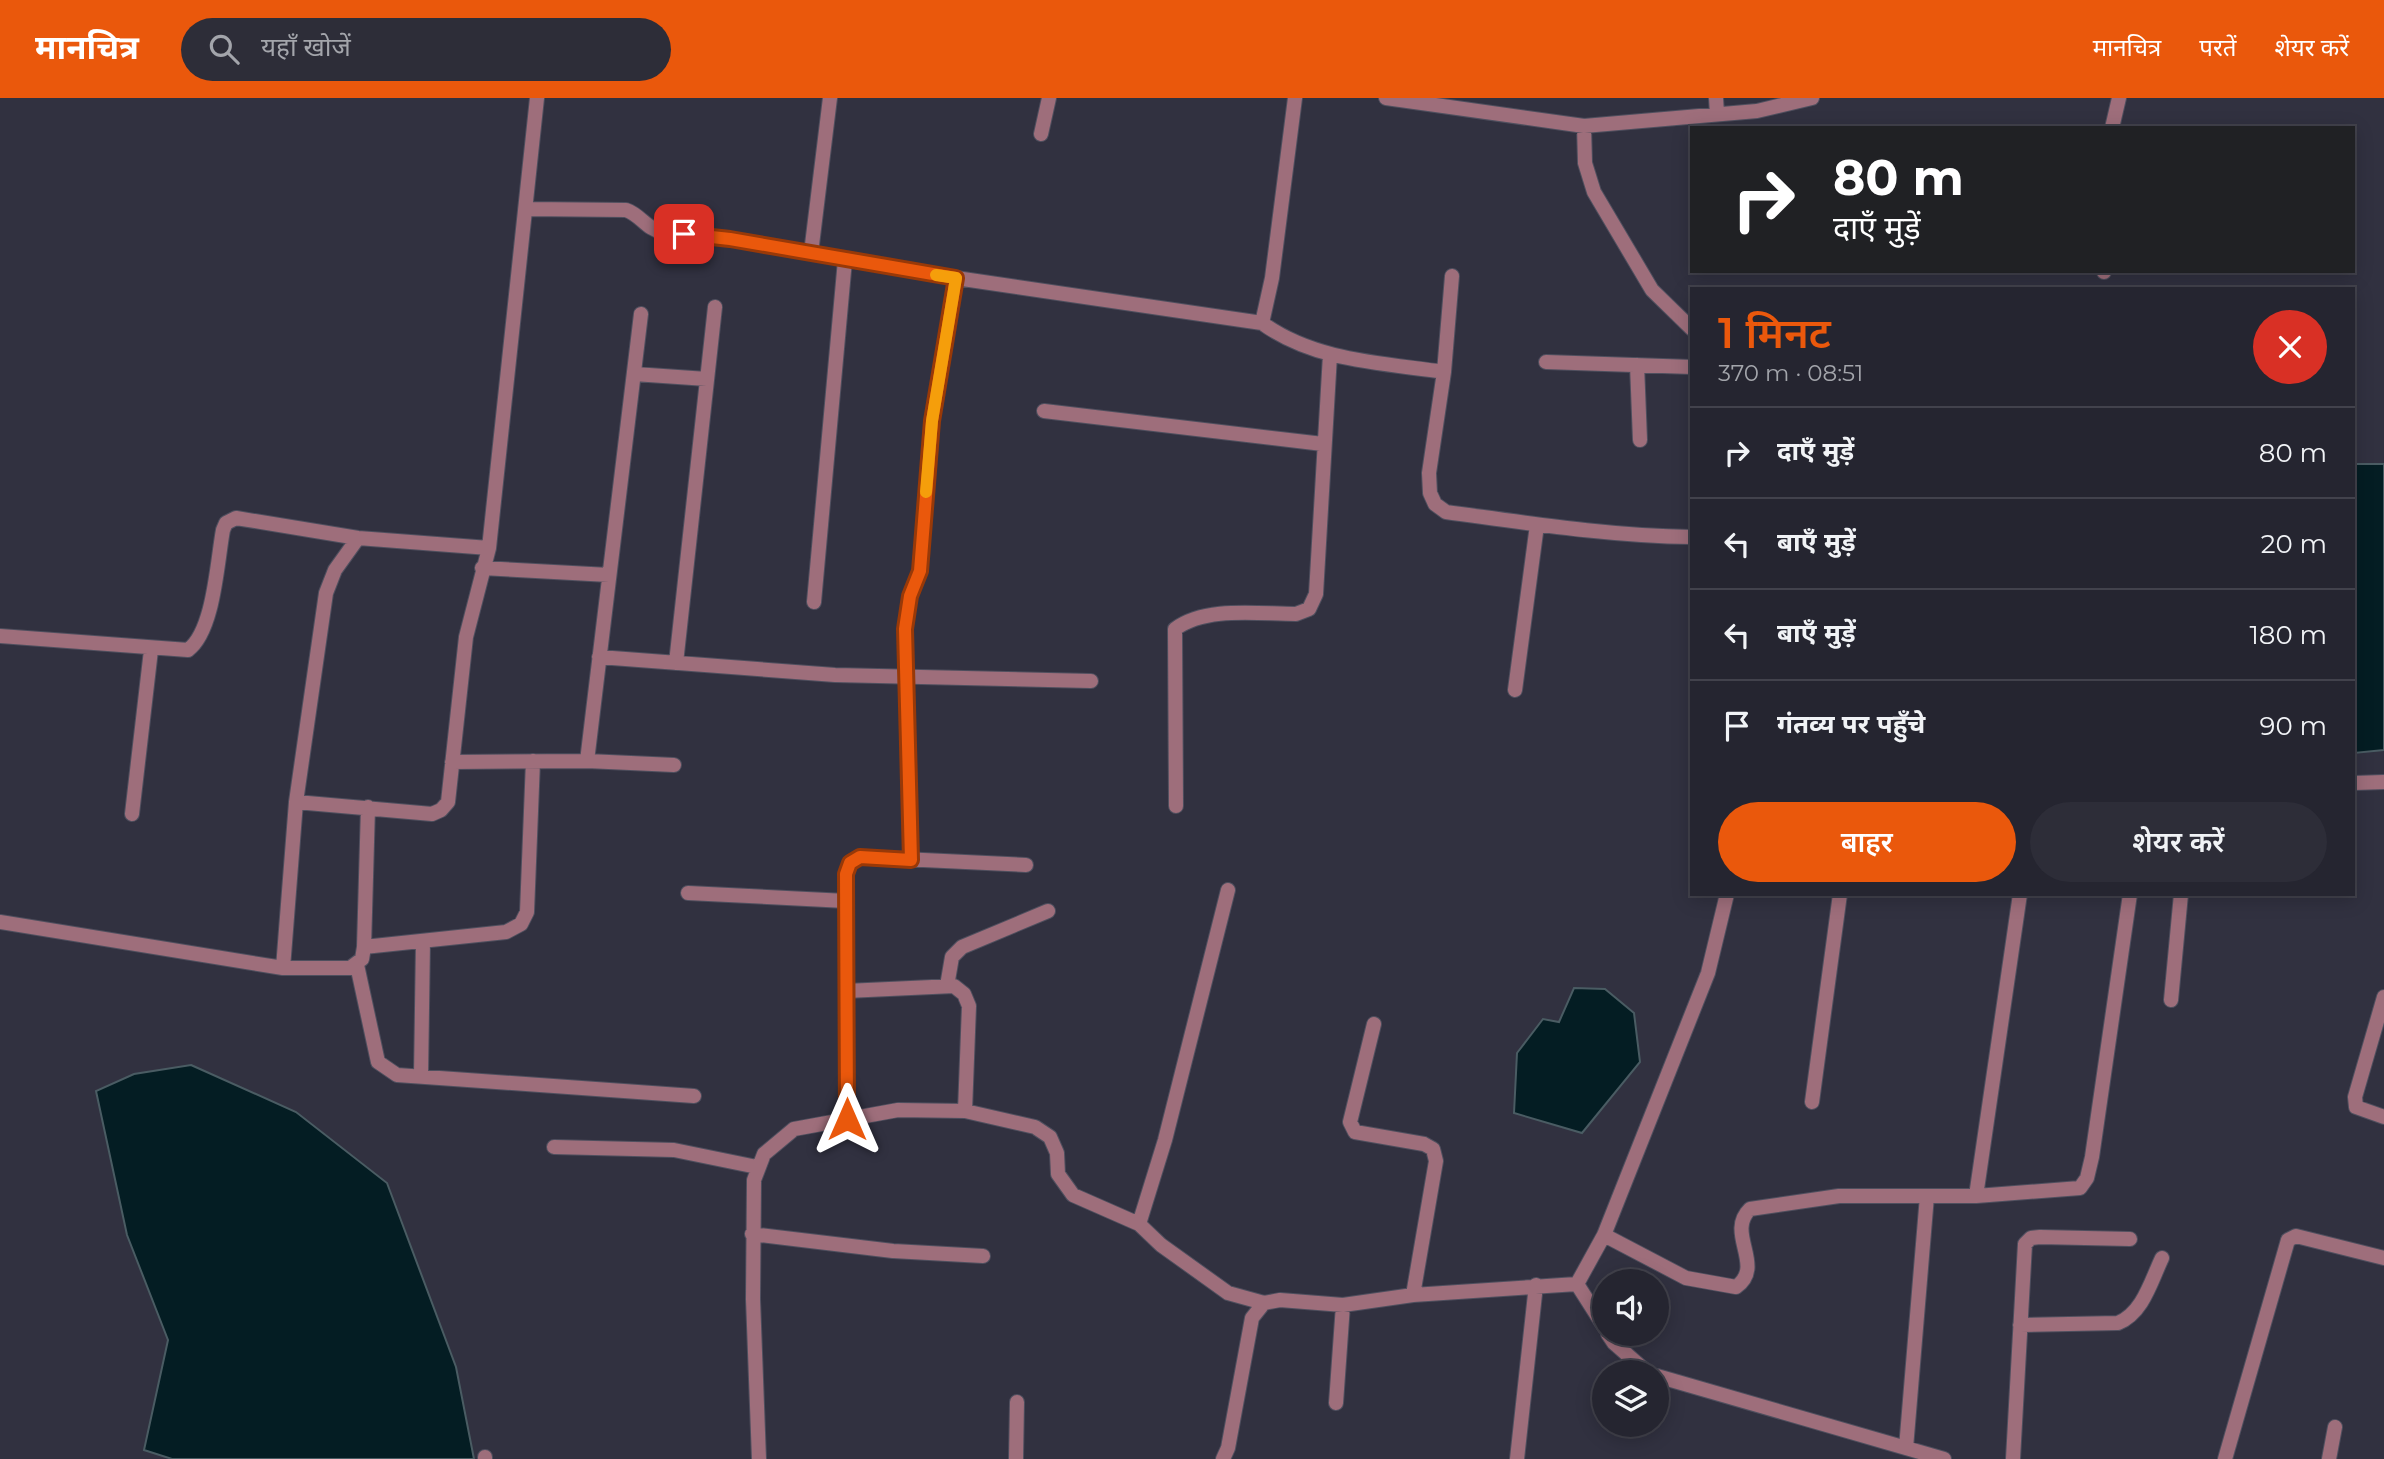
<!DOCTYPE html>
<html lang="hi">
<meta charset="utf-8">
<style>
:root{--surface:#252530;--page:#2d2d38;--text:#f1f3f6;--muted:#a3a5ab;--line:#42424c;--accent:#ea580c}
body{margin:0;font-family:Montserrat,"Noto Sans Devanagari",sans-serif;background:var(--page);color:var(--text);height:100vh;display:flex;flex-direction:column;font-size:26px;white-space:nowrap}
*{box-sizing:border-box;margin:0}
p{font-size:23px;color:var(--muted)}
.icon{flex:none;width:38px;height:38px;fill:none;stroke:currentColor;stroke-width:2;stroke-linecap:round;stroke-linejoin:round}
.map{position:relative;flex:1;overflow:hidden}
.sheet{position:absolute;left:1690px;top:189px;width:665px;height:609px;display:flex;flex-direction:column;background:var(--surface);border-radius:0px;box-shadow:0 4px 18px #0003,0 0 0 2px var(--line)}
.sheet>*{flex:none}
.guide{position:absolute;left:1690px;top:28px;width:665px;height:147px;border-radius:0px;box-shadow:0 4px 18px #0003,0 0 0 2px var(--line);background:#202124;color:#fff;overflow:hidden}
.buttons{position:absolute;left:1592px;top:1171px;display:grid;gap:14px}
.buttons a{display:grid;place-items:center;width:77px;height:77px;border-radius:50%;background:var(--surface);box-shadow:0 4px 18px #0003,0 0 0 2px var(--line);font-size:35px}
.pin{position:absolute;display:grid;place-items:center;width:60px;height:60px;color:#fff;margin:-30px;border-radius:14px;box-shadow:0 4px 10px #0006}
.me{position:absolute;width:77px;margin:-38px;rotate:0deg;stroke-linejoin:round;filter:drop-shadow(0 0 5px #0008)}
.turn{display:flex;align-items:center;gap:24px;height:147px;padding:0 28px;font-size:32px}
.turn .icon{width:91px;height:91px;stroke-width:2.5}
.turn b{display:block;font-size:49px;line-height:60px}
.round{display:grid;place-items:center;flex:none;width:74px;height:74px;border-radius:37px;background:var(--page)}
.overview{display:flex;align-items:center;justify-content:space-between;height:119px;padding:0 28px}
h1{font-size:42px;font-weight:600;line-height:52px;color:var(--accent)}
.action{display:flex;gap:14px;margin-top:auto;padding:14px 28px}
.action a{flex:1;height:80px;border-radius:42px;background:var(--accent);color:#fff;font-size:28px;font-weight:600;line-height:80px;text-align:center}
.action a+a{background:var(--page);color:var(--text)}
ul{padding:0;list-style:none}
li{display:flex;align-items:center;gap:21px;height:91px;padding:0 28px;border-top:2px solid var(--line)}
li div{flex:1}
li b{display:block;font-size:26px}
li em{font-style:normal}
header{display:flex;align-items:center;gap:42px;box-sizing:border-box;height:98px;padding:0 35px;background:var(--accent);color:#fff}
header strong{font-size:33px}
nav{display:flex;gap:38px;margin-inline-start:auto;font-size:24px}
.search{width:490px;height:63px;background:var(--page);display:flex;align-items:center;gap:18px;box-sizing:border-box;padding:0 24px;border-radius:38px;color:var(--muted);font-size:26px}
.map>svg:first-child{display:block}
.water{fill:#041d23;stroke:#4a5c63;stroke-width:2}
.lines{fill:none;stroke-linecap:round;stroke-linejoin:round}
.street-casing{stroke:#4f4f5e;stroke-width:16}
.street{stroke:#9e6e7b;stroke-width:14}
.route-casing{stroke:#983908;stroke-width:18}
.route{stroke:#ea580c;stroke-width:12}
.slow{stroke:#f59e0b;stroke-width:12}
</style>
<header>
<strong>मानचित्र</strong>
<div class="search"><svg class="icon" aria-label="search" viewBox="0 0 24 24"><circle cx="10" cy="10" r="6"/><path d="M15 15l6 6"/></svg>यहाँ खोजें</div>
<nav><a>मानचित्र</a><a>परतें</a><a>शेयर करें</a></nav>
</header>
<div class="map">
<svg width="2384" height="1361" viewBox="0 0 2384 1361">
<rect width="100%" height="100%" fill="#313140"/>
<path class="water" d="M 2354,366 L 2384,366 L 2384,652 L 2354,655 Z
M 1574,890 L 1605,891 L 1634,915 L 1640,964 L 1582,1035 L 1514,1015 L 1517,955 L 1543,921 L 1559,924 Z
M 191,967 L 296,1014 L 387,1085 L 456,1269 L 474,1361 L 172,1361 L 144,1352 L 168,1242 L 127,1137 L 96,993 L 134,976 Z"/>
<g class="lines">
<defs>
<path id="street" d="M 1386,0 L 1584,28 L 1757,13 L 1812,0
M 1716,0 L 1717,16
M 1584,28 L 1585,65 L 1594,94 L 1652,192 L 1692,231
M 2112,30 L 2119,0
M 1041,36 L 1049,0
M 526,111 L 626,112 C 641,117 646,131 662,134 L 730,141 L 956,180 L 1262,225 L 1272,180 L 1295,0
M 811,155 L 830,0
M 2104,173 L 2104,174
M 1452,178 L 1444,274 L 1429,375 L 1430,395 L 1435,406 L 1446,414 C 1528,425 1610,438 1692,439
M 1262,225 C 1314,263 1382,265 1444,274
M 1546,264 L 1692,269
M 1637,267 L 1640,342
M 634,276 L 707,281
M 1044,313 L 1323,346
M 482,470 L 609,477
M 814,504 L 845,162
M 0,538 L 188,552 C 214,533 217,464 223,432 L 226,425 L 236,420 L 358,440 L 489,450
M 599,559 L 835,577 L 1091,583
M 676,565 L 715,209
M 1515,592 L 1537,427
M 587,663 L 641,216
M 452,664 L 587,663 L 674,667
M 2354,685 L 2384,684
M 296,704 L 432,716 L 441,712 L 448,704 L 466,539 L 489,450 L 537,0
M 1176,708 L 1175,531 C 1206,508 1258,516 1296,516 L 1309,511 L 1316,496 L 1330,257
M 132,716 L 151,552
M 911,762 L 905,531 L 910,498 L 920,473 L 932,323 L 956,180
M 688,795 L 846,803
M 0,824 L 283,870 L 350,870 L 362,861 L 364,849 L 368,709
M 364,849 L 506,834 L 521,826 L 527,814 L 533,663
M 357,867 L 378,964 L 397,977 L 694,998
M 283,870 L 296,704 L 326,495 L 335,472 L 358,440
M 947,888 L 952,859 L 962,849 L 1048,813
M 846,893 L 954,888 L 964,896 L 969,908 L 965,1013
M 2384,899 L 2355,999 L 2356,1009 L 2384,1019
M 2171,902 L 2181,796
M 1374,926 L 1350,1024 L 1355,1034 L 1424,1046 L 1433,1051 L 1436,1063 L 1413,1197
M 421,978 L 423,843
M 1812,1004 L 1840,796
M 847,1021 L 846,776 L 850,765 L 860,759 L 1026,767
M 554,1049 L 674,1052 L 757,1069
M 1976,1098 L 2020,796
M 1139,1126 L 1165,1042 L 1228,792
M 752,1136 L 893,1153 L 983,1158
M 1604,1137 L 1686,1180 L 1736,1189 C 1766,1168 1725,1135 1750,1111 L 1839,1098 L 1976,1098 L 2080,1090 L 2087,1080 L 2092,1059 L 2130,796
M 2020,1227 L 2118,1225 C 2143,1215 2151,1183 2162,1160
M 1605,1230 L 1577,1186 L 1604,1137 L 1708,875 L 1727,796
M 1608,1236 L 1614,1245 L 1647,1274
M 1657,1278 L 1944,1361
M 1336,1305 L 1343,1207
M 1906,1350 L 1927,1098
M 485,1361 L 485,1359
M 759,1361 L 753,1201 L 754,1082 L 764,1056 L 794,1031 L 898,1012 L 965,1013 L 1035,1029 L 1050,1039 L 1057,1055 L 1058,1076 L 1073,1097 L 1139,1126 L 1161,1147 L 1228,1195 L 1264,1205
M 1016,1361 L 1017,1304
M 1223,1361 L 1228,1350 L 1252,1220 L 1264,1205 L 1280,1202 L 1343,1207 L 1413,1197 L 1577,1186
M 1517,1361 L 1536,1187
M 2013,1361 L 2025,1146 L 2031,1140 L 2040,1139 L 2130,1141
M 2225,1361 L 2288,1142 L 2296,1138 L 2384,1160
M 2329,1361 L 2335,1329"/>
</defs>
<use href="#street" class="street-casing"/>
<use href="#street" class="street"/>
</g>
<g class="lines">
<defs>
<path id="route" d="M 684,136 L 730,141 L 956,180 L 932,323 L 920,473 L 910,498 L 905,531 L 911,762 L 860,759 L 850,765 L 846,776 L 847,1021"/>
</defs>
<use href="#route" class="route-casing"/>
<use href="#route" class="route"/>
<path class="slow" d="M 926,394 L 932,323 L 956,180 L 936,177"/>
</g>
</svg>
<div class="buttons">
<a><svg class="icon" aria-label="sound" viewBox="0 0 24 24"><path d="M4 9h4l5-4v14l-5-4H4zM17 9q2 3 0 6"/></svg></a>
<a><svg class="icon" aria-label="layers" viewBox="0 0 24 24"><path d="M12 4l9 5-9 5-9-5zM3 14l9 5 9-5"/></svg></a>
</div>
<div class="pin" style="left:684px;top:136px;background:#d93025"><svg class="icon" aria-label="arrive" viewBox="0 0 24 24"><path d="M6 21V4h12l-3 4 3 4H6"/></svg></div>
<svg class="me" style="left:847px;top:1021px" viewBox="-20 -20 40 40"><path d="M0-17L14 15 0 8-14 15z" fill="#ea580c" stroke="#fff" stroke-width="4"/></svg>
<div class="guide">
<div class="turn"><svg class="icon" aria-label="right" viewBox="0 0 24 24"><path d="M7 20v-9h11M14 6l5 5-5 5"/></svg><div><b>80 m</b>दाएँ मुड़ें</div></div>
</div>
<section class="sheet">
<div class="overview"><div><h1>1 मिनट</h1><p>370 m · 08:51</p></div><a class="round" style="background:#d93025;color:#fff"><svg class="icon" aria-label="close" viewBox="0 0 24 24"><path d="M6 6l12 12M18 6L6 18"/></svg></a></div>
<ul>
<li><svg class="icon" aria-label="right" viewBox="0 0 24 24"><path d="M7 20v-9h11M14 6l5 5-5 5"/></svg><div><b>दाएँ मुड़ें</b></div><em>80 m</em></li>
<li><svg class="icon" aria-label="left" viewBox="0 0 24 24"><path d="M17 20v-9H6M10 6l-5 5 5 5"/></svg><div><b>बाएँ मुड़ें</b></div><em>20 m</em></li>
<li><svg class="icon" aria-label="left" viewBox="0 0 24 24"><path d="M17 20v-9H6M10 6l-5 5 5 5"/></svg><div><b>बाएँ मुड़ें</b></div><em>180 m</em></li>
<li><svg class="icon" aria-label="arrive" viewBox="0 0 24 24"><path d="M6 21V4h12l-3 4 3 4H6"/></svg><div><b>गंतव्य पर पहुँचे</b></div><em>90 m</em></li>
</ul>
<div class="action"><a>बाहर</a><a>शेयर करें</a></div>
</section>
</div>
